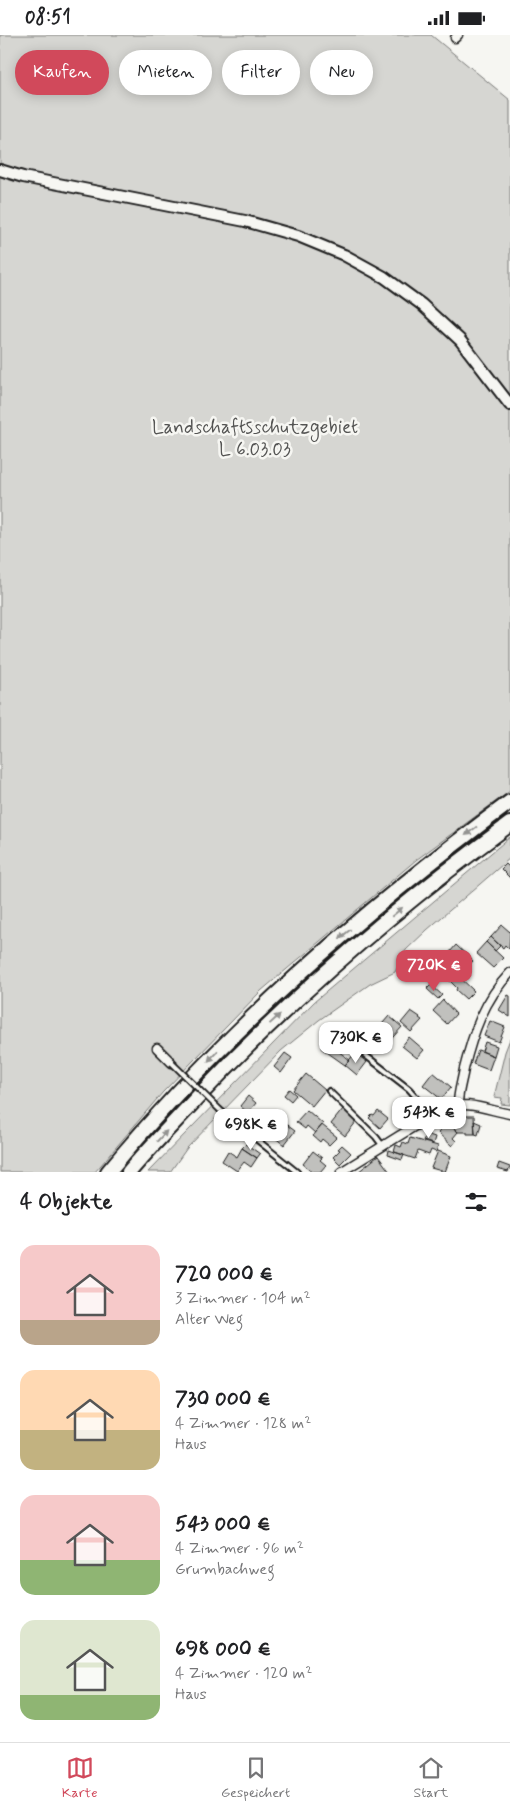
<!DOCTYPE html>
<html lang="de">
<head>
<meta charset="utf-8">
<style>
  :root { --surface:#fff; --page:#f2f2f2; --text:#202124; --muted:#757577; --line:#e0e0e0; --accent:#d1495b }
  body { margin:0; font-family:Mynerve,sans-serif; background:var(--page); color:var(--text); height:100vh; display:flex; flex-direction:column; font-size:19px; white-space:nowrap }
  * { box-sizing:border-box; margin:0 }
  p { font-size:16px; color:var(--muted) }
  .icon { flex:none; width:28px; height:28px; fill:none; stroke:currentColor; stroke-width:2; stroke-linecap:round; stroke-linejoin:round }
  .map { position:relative; height:1137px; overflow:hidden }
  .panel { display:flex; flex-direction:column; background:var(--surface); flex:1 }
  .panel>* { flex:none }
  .hud { position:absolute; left:15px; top:15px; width:480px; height:45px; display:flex; gap:10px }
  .price { position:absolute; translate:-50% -42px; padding:0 11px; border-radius:10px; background:#fff; color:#222; font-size:16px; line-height:32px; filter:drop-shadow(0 1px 2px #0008) }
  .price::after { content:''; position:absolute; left:50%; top:30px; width:15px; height:11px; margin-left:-8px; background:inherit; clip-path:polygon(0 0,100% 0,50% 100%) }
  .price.selected { background:var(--accent); color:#fff }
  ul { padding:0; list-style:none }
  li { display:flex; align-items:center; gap:15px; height:125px; padding:0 20px }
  li span { display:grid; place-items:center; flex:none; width:140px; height:100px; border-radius:15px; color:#555 }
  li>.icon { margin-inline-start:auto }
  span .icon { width:60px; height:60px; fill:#fffc; stroke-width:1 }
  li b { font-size:21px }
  h2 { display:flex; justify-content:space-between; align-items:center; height:60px; padding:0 20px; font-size:21px }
  .tag { padding:0 18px; border-radius:22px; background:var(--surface); box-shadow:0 2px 12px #0003; font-size:18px; line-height:45px }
  .tag.selected { background:var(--accent); color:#fff }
  .status { display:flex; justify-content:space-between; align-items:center; height:35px; padding:0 25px; background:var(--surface); direction:ltr }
  .status svg { height:14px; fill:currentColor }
  .tabs { display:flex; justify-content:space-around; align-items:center; height:70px; border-top:1px solid var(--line); background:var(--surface); font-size:14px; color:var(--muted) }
  .tabs a { display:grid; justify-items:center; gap:2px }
  .tabs .selected { color:var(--accent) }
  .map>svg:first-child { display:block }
  .green { fill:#d6d6d2; stroke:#797977 }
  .building { fill:#c0c0bd; stroke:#1c1c1c }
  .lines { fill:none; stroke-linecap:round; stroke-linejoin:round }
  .service-casing { stroke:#1c1c1c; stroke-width:8 }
  .minor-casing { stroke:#1c1c1c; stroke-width:11 }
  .secondary-casing { stroke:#1c1c1c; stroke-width:14 }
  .motorway-casing { stroke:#1c1c1c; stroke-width:18 }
  .service { stroke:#f6f6f2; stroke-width:4 }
  .minor { stroke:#f6f6f2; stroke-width:8 }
  .secondary { stroke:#f6f6f2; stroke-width:10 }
  .motorway { stroke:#f6f6f2; stroke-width:14 }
  .service-bridge-casing { stroke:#1c1c1c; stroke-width:8; stroke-linecap:butt }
  .service-bridge { stroke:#f6f6f2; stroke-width:4 }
  .oneway { fill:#949492 }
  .labels { text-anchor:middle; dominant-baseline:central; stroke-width:5; stroke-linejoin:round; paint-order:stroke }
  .park-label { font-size:19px; fill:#545453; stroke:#f6f6f2 }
</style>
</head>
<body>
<div class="status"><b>08:51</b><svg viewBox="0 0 49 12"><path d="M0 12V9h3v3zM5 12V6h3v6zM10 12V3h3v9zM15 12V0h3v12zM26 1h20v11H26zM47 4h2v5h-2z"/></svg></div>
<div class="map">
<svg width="510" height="1137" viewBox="0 0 510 1137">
  <rect width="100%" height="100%" fill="#f6f6f2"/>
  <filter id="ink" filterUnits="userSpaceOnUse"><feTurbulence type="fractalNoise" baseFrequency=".02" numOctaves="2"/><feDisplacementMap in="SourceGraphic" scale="10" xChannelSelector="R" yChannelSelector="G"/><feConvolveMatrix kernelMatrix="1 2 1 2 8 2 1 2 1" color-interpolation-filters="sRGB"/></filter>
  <g filter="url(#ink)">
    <!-- green -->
    <path class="green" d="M 0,0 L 431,0 L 510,65 L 510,756 L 416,825 L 261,956 L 163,1057 L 95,1137 L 0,1137 Z
      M 510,802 L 510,823 L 427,895 L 406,915 L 395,937 L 370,949 L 319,985 L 281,1016 L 187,1113 L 170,1137 L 148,1137 L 314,967 Z
      M 510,1004 L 510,1070 L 501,1069 L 502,1063 L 494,1062 L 505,1017 Z"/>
    <!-- building -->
    <path class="building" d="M 506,829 L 510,833 L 510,843 L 501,834 Z
      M 502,890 L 510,897 L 509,914 L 505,910 L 503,913 L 491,902 Z
      M 491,902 L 500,911 L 495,916 L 486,907 Z
      M 486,907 L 503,923 L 493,933 L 476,918 Z
      M 456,910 L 473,926 L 462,937 L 454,929 L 458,925 L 450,917 Z
      M 445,933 L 450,938 L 452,935 L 474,956 L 466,964 L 456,955 L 457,953 L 441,937 Z
      M 431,950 L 442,960 L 438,964 L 427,954 Z
      M 508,960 L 510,961 L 510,982 L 499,975 Z
      M 443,965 L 456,979 L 447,989 L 433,976 Z
      M 411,976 L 420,982 L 419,983 L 422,985 L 411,997 L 401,988 Z
      M 389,981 L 402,992 L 385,1011 L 380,1007 L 378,1010 L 370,1003 Z
      M 490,986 L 505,992 L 499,1007 L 484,1001 Z
      M 409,1002 L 424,1015 L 417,1023 L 402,1011 Z
      M 326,1007 L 350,1025 L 345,1030 L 321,1013 Z
      M 485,1007 L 497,1011 L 494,1021 L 482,1016 Z
      M 478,1015 L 494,1021 L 489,1035 L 473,1029 Z
      M 285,1018 L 292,1023 L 281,1038 L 274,1032 Z
      M 355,1018 L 367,1027 L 357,1040 L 345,1030 Z
      M 433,1037 L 451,1052 L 441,1064 L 423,1050 Z
      M 306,1039 L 325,1055 L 312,1071 L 293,1055 Z
      M 289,1054 L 296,1060 L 291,1066 L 284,1060 Z
      M 248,1061 L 256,1068 L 248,1078 L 240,1071 Z
      M 343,1074 L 357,1086 L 345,1101 L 331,1089 Z
      M 307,1075 L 323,1089 L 315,1098 L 307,1091 L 305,1094 L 296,1087 Z
      M 378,1076 L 388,1084 L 380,1093 L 369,1083 L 372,1080 L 374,1081 Z
      M 273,1080 L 295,1096 L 284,1110 L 262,1092 Z
      M 458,1081 L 474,1081 L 475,1099 L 467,1099 L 467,1097 L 458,1097 L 448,1088 L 458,1087 Z
      M 474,1086 L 481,1089 L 478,1100 L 475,1099 Z
      M 448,1088 L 458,1097 L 453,1103 L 456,1106 L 452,1111 L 438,1098 Z
      M 322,1090 L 337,1102 L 329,1110 L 322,1104 L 320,1107 L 313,1101 Z
      M 426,1099 L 435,1102 L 433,1109 L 423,1106 Z
      M 410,1103 L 438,1111 L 436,1117 L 431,1115 L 429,1120 L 418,1116 L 415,1124 L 394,1117 L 396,1110 L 401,1112 L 403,1107 L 408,1109 Z
      M 246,1109 L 260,1119 L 257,1123 L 242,1113 Z
      M 342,1110 L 351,1118 L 340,1129 L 333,1122 L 340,1115 L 338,1114 Z
      M 242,1113 L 257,1123 L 251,1132 L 244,1127 L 237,1136 L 222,1126 L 228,1116 L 237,1122 Z
      M 389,1115 L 404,1120 L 402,1125 L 388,1120 Z
      M 313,1116 L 322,1123 L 320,1125 L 326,1130 L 320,1137 L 313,1137 L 303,1129 Z
      M 438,1116 L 451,1121 L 445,1137 L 431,1133 Z
      M 378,1121 L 390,1137 L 358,1137 Z
      M 499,1128 L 510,1132 L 508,1137 L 497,1134 Z"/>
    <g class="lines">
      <!-- service casing -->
      <g class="service-casing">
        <path id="service" d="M 343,1003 L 409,1054 L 432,1080
          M 329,1056 L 376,1102 L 382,1110
          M 220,1075 L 297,1137"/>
      </g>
      <!-- minor casing -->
      <g class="minor-casing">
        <path id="minor" d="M 455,3 L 458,0
          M 157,1013 L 172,1028
          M 458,1069 C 458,1057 462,1046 464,1034 C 473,998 484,965 510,938
          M 341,1137 L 444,1073 C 466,1065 488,1075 510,1079"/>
      </g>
      <!-- secondary casing -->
      <g class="secondary-casing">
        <path id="secondary" d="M 0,135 L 23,142 L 245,186 L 298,201 L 344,220 L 384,242 L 421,269 L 460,305 L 510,370"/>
      </g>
      <!-- motorway casing -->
      <g class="motorway-casing">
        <path id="motorway" d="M 108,1137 C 225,996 363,876 510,767
          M 129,1137 C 150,1112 174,1088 196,1064 C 291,963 398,871 510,789"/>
      </g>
      <!-- service -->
      <use href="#service" class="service"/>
      <!-- minor -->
      <use href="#minor" class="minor"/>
      <!-- secondary -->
      <use href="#secondary" class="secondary"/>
      <!-- motorway -->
      <use href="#motorway" class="motorway"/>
      <!-- service-bridge casing -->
      <g class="service-bridge-casing">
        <path id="service-bridge" d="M 172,1028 L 220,1075"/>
      </g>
      <!-- service-bridge -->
      <use href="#service-bridge" class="service-bridge"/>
    </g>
    <!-- one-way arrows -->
    <defs><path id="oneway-solid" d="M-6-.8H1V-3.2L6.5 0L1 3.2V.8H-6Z" transform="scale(1.25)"/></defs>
    <g class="oneway">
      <use href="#oneway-solid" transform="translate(471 796) rotate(143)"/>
      <use href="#oneway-solid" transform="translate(397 877) rotate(-40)"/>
      <use href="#oneway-solid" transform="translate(345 899) rotate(140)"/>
      <use href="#oneway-solid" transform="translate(275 984) rotate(-43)"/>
      <use href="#oneway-solid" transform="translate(213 1021) rotate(133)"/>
      <use href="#oneway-solid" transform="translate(162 1101) rotate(-47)"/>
    </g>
  </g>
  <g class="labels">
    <!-- park labels -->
    <g class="park-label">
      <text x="255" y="392">Landschaftsschutzgebiet<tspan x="255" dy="22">L 6.03.03</tspan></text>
    </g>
  </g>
</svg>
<b class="price selected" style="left:434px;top:957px">720K €</b>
<b class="price" style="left:356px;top:1029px">730K €</b>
<b class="price" style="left:429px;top:1104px">543K €</b>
<b class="price" style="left:251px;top:1116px">698K €</b>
<div class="hud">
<a class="tag selected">Kaufen</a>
<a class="tag">Mieten</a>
<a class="tag">Filter</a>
<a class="tag">Neu</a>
</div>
</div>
<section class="panel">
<h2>4 Objekte<svg class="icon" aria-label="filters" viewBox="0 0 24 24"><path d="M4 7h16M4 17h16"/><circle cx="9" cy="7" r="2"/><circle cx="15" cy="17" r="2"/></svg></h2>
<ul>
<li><span style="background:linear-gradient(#f6c9c9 75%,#b9a48a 0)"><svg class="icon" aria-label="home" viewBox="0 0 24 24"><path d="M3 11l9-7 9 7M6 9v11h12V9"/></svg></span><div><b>720 000 €</b><p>3 Zimmer · 104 m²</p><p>Alter Weg</p></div></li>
<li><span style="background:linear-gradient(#ffd9b3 60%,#c2b280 0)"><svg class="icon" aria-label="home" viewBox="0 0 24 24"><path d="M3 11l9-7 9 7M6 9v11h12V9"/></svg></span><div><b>730 000 €</b><p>4 Zimmer · 128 m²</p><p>Haus</p></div></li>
<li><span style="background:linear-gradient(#f6c9c9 65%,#8fb573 0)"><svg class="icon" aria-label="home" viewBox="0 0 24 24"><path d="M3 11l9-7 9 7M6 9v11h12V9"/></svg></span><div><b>543 000 €</b><p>4 Zimmer · 96 m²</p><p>Grumbachweg</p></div></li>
<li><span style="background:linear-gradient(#dfe7d0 75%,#8fb573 0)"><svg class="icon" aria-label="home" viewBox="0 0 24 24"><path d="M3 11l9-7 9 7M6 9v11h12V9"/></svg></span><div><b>698 000 €</b><p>4 Zimmer · 120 m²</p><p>Haus</p></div></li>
</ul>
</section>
<nav class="tabs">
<a class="selected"><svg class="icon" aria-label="map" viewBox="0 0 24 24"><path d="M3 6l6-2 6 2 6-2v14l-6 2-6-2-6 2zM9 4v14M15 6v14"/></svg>Karte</a>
<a><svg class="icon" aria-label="saved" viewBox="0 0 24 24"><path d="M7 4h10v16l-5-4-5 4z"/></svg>Gespeichert</a>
<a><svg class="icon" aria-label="home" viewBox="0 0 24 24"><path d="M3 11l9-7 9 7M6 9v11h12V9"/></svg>Start</a>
</nav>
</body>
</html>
